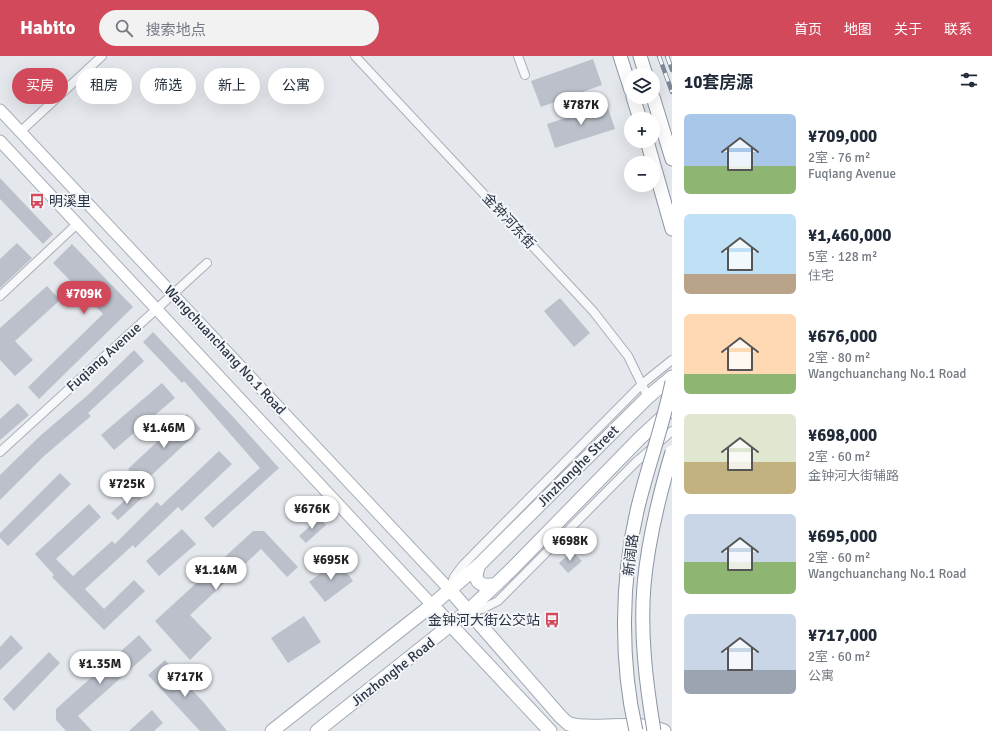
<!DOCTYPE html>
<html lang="zh">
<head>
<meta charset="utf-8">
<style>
  :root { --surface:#fff; --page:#f2f2f3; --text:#1f2937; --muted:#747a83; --accent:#d1495b }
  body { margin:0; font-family:Signika,"Noto Sans SC",sans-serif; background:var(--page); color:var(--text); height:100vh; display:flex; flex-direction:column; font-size:15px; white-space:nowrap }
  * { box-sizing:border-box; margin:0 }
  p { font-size:13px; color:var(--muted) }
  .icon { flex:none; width:22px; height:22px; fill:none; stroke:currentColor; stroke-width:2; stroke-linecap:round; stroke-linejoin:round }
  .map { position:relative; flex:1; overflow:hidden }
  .drawer { display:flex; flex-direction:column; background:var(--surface); width:320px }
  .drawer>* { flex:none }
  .banner { position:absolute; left:12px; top:12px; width:380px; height:36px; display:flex; gap:8px }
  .controls { position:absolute; left:624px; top:12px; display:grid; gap:8px }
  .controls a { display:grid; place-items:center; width:36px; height:36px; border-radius:50%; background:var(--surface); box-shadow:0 4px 16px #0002; font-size:20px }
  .price { position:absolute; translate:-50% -34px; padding:0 9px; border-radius:14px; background:#fff; color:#222; font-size:13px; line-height:26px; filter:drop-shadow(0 1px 2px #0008) }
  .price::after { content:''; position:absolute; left:50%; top:24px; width:12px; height:9px; margin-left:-6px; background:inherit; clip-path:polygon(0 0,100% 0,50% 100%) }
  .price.current { background:var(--accent); color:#fff }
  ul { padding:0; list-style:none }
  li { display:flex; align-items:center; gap:12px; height:100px; padding:0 12px }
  li span { display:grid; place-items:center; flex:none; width:112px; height:80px; border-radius:6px; color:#555 }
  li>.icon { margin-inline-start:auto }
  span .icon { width:48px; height:48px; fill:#fffc; stroke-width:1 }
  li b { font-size:17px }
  h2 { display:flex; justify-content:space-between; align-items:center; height:48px; padding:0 12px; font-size:17px }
  .chip { padding:0 14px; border-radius:18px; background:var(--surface); box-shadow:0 4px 16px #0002; font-size:14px; line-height:36px }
  .chip.current { background:var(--accent); color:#fff }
  header { display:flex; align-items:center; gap:24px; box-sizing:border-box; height:56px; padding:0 20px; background:var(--accent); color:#fff }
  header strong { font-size:19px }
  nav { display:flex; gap:22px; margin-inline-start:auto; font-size:14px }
  .search { width:280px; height:36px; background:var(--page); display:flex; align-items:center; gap:10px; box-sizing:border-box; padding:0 14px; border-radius:22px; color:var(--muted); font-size:15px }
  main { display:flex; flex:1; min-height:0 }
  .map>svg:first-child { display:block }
  .building { fill:#bbc0ca }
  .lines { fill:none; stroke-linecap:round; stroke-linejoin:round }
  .minor-casing { stroke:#a9aeb7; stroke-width:10 }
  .secondary-casing { stroke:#a9aeb7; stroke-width:13 }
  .primary-casing { stroke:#a3abb8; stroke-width:15 }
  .trunk-casing { stroke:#8b94a3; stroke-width:15 }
  .minor { stroke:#f7f8fa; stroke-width:8 }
  .secondary { stroke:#fff; stroke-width:11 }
  .primary { stroke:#fff; stroke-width:13 }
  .trunk { stroke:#fff; stroke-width:13 }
  .rail-casing { stroke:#7d8696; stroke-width:4.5 }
  .rail { stroke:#f4f6f9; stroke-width:3; stroke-dasharray:9; stroke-linecap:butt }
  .trunk-bridge-casing { stroke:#8b94a3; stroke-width:15; stroke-linecap:butt }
  .trunk-bridge { stroke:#fff; stroke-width:13 }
  .labels { text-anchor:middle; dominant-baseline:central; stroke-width:4; stroke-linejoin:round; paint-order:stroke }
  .poi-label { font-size:14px; fill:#2b3445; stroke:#f4f6f9; text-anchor:start }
  .street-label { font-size:14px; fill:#2b3445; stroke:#f4f6f9 }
</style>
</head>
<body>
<header>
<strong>Habito</strong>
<div class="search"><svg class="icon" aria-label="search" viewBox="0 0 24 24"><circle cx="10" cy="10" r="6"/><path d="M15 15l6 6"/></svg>搜索地点</div>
<nav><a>首页</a><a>地图</a><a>关于</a><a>联系</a></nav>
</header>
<main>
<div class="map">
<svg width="672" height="675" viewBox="0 0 672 675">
  <rect width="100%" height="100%" fill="#e4e7ec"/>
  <!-- building -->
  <path class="building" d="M 593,3 L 602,29 L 541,51 L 531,25 Z
    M 607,49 L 615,73 L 555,92 L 547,68 Z
    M 0,122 L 53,178 L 43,188 L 0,143 Z
    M 17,187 L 32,202 L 0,232 L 0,203 Z
    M 72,188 L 133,251 L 39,343 L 28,331 L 103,258 L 53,207 Z
    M 47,230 L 60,244 L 15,285 L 33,304 L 15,320 L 0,304 L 0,272 Z
    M 560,242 L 590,277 L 574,291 L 544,255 Z
    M 153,276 L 235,363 L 279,412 L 213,472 L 204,462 L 260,412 L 184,325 L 182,327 L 143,286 Z
    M 134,294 L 144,305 L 88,357 L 91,360 L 44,400 L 0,444 L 0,419 L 40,380 L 89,338 Z
    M 162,327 L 175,342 L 114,394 L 101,379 Z
    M 18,347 L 29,359 L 0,384 L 0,363 Z
    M 187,358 L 201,373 L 142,428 L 128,413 Z
    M 219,395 L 232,408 L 182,455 L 178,451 L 135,492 L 133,489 L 85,533 L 104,553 L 134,524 L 145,535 L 104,574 L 52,521 L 54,519 L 35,498 L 89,448 L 101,461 L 56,503 L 73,520 L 112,485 L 115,488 L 157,446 L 161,450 Z
    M 60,417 L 71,428 L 8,490 L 0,482 L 0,477 Z
    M 136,434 L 143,441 L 118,464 L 111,457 Z
    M 319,462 L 326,469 L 306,487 L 299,480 Z
    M 182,473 L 196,488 L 159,520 L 146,505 Z
    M 253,475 L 264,475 L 298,511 L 287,521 L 261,493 L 190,559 L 212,582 L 190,604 L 155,565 Z
    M 572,495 L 582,505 L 568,517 L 559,507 Z
    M 338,504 L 353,525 L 325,546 L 309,526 Z
    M 304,560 L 321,586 L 288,607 L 271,582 Z
    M 11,579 L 23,592 L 0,614 L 0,591 Z
    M 139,579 L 152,594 L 78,660 L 92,675 L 66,675 L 56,664 L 56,653 Z
    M 49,596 L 60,607 L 14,655 L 3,643 Z
    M 165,604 L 205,648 L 227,675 L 200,675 L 148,619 Z
    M 152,654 L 163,667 L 154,675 L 129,675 Z"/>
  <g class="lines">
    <!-- minor casing -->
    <g class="minor-casing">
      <path id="minor" d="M 355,0 L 593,255 L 628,300 L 648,341
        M 518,0 L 525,19
        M 20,76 L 102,0
        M 0,240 L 77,168
        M 0,396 L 207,207
        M 450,533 L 454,521 L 463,509 L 642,328 L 672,304
        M 469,555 L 482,553 L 498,545 L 636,406 L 672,375"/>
    </g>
    <!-- secondary casing -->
    <g class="secondary-casing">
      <path id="secondary" d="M 0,54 L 450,534
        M 0,85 L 432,549"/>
    </g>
    <!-- primary casing -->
    <g class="primary-casing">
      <path id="primary" d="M 479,509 C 472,526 480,532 497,528
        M 450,534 L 560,660 C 563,663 566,666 569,668 C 591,675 635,663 664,675
        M 432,549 L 550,675
        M 272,675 L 432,549 L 479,509 L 648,341 L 672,321
        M 317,675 L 468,555 L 512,513 L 640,382 L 666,358"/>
    </g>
    <!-- trunk casing -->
    <g class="trunk-casing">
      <path id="trunk" d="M 620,0 L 631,34
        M 640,0 L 646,19
        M 633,41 L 640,63
        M 653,41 L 672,103
        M 647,85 L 672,173"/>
    </g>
    <!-- minor -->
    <use href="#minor" class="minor"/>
    <!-- secondary -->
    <use href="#secondary" class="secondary"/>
    <!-- primary -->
    <use href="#primary" class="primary"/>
    <!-- trunk -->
    <use href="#trunk" class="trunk"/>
    <!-- rail casing -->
    <g class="rail-casing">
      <path id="rail" d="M 659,0 L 672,36
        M 667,0 L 672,14"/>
    </g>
    <!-- rail -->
    <use href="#rail" class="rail"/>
    <!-- trunk-bridge casing -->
    <g class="trunk-bridge-casing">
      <path id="trunk-bridge" d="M 636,675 C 620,606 621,524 637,455 C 647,412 663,370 672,326
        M 654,675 C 646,627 640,578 644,529 C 648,484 659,440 672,396"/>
    </g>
    <!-- trunk-bridge -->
    <use href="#trunk-bridge" class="trunk-bridge"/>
  </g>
  <!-- icons -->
  <defs>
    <g id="bus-bare" transform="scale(1.2)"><path d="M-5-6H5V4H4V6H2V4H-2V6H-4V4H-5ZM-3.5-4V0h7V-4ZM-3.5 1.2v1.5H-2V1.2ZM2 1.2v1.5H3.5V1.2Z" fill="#d1495b" stroke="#f4f6f9" stroke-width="2.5" paint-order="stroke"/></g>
  </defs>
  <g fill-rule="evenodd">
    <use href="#bus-bare" x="37" y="145"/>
    <use href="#bus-bare" x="552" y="564"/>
  </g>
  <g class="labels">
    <!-- poi labels -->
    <g class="poi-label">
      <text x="49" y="145">明溪里</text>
      <text x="540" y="564" text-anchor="end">金钟河大街公交站</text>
    </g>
    <!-- street labels -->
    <g class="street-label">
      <text transform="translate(509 165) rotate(47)">金钟河东街</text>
      <text transform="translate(225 294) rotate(47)">Wangchuanchang No.1 Road</text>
      <text transform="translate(104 301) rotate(-42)">Fuqiang Avenue</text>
      <text transform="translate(578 410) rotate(-45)">Jinzhonghe Street</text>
      <text transform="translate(631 499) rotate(-83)">新阔路</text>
      <text transform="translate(393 616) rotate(-38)">Jinzhonghe Road</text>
    </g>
  </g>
</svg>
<div class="controls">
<a><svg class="icon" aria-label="layers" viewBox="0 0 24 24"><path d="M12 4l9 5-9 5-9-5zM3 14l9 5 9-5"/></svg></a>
<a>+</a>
<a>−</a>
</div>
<b class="price" style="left:581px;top:70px">¥787K</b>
<b class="price current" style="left:84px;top:259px">¥709K</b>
<b class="price" style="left:164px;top:393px">¥1.46M</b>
<b class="price" style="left:127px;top:449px">¥725K</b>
<b class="price" style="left:312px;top:474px">¥676K</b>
<b class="price" style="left:570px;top:506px">¥698K</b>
<b class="price" style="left:331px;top:525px">¥695K</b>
<b class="price" style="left:216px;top:535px">¥1.14M</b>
<b class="price" style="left:100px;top:629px">¥1.35M</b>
<b class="price" style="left:185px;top:642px">¥717K</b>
<div class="banner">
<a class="chip current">买房</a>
<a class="chip">租房</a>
<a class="chip">筛选</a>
<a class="chip">新上</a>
<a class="chip">公寓</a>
</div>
</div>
<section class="drawer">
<h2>10套房源<svg class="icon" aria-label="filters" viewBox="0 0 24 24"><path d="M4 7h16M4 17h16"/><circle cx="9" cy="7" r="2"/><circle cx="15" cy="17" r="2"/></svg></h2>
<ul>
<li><span style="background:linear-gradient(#a9c7e8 65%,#8fb573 0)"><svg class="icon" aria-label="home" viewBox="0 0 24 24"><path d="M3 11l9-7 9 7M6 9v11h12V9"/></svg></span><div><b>¥709,000</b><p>2室 · 76 m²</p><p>Fuqiang Avenue</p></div></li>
<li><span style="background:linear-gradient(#bfe0f5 75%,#b9a48a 0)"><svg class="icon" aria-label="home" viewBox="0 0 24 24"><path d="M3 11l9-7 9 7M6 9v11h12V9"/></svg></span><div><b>¥1,460,000</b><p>5室 · 128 m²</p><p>住宅</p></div></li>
<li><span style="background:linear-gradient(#ffd9b3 75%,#8fb573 0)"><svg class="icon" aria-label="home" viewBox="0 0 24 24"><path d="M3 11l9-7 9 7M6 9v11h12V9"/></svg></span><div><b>¥676,000</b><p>2室 · 80 m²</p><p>Wangchuanchang No.1 Road</p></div></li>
<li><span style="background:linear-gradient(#dfe7d0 60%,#c2b280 0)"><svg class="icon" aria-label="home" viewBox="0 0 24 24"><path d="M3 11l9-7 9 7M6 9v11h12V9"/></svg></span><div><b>¥698,000</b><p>2室 · 60 m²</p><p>金钟河大街辅路</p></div></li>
<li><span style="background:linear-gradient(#c9d6e8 60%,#8fb573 0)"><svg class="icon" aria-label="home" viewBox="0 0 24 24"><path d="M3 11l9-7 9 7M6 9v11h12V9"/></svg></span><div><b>¥695,000</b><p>2室 · 60 m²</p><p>Wangchuanchang No.1 Road</p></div></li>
<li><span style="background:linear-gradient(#c9d6e8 70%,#9aa5b1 0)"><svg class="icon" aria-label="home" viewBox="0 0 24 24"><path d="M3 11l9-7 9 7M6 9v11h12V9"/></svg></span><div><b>¥717,000</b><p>2室 · 60 m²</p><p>公寓</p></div></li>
</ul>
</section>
</main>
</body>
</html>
